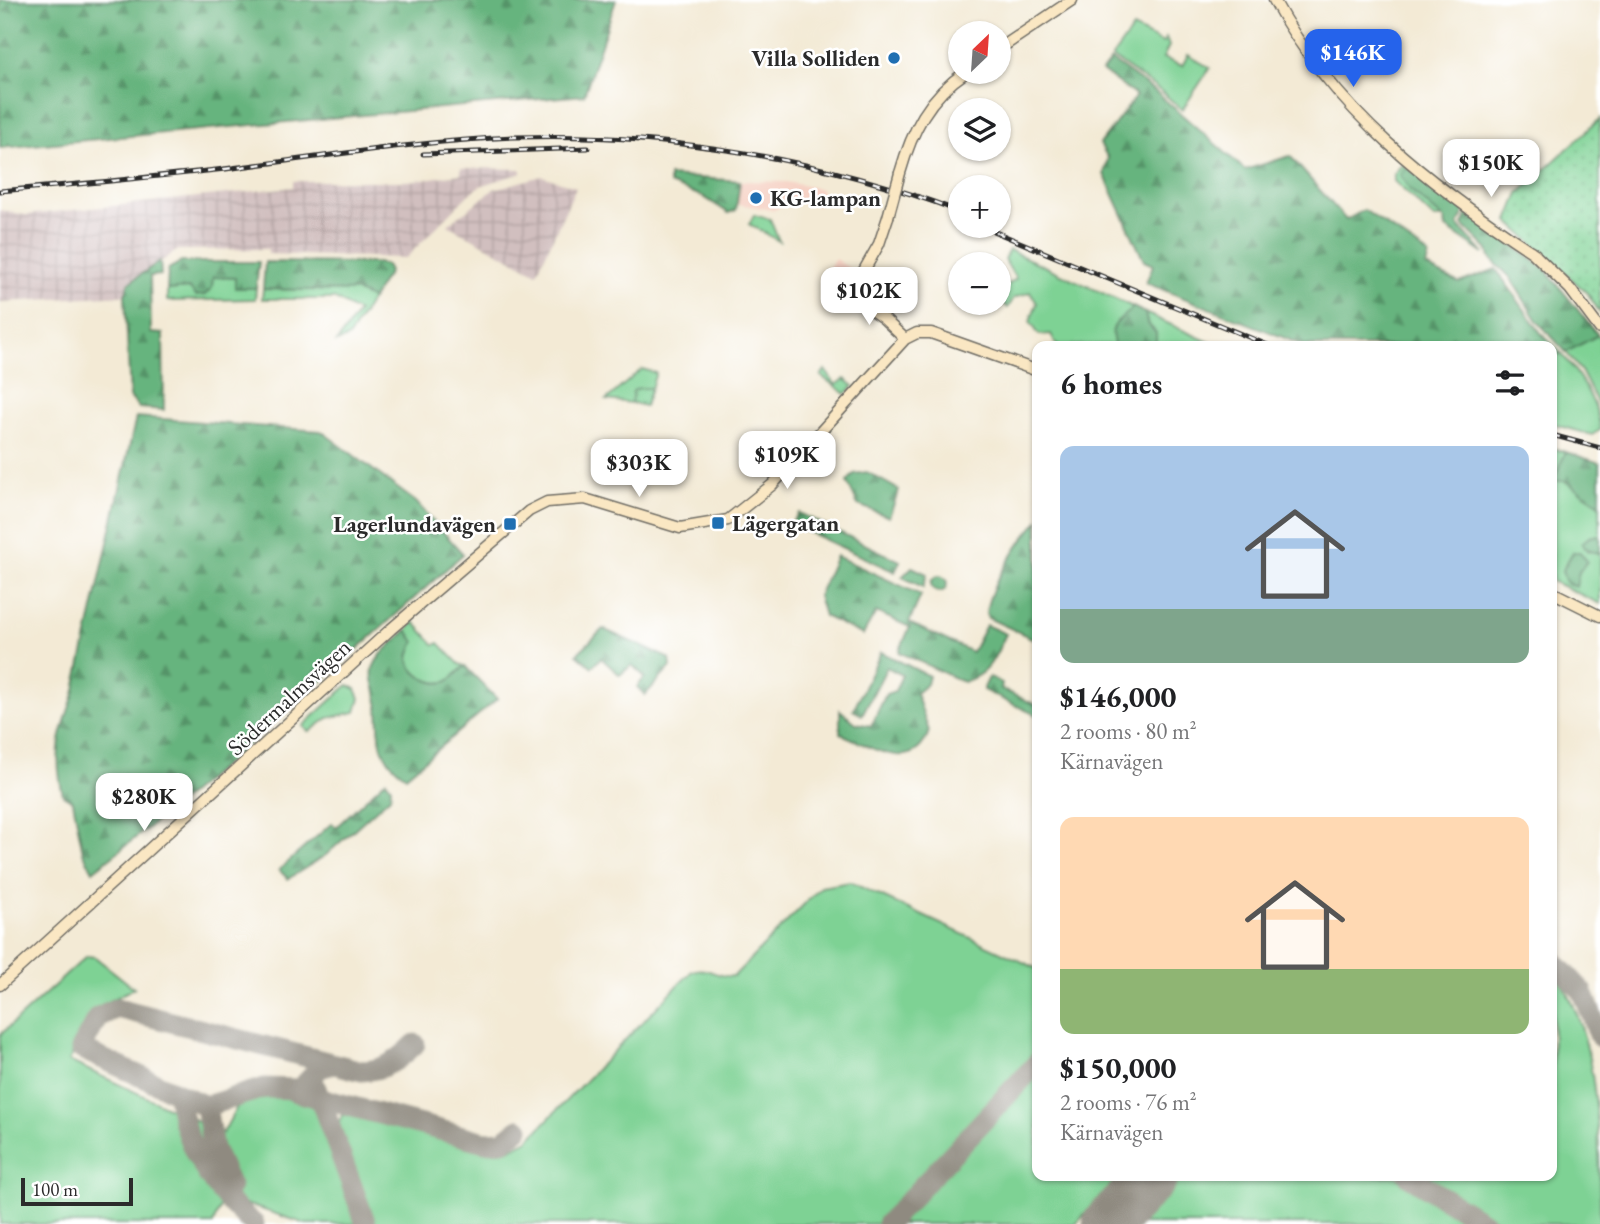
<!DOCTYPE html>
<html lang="en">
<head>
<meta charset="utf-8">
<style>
  :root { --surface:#fff; --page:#f2f2f2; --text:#202124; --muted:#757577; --accent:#2563eb }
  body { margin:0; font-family:"EB Garamond",serif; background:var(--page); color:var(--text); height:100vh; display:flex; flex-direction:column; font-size:26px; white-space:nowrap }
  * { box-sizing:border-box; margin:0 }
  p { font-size:23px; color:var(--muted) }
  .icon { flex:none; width:38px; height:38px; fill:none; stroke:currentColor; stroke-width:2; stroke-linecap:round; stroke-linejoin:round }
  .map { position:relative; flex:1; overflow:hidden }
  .sheet { position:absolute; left:1032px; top:341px; width:525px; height:840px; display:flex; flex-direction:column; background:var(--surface); border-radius:14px; box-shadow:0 2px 5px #0004 }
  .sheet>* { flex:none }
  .needle { width:46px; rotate:25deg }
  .buttons { position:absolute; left:948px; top:21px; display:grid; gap:14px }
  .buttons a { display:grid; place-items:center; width:63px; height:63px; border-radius:50%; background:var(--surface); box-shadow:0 2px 5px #0004; font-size:35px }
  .scale { position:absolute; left:21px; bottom:18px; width:112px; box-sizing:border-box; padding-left:7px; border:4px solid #2b2b2b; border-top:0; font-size:19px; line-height:24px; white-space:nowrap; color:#2b2b2b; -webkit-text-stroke:5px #fff; paint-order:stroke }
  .price { position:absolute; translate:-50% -60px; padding:0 16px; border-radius:14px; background:#fff; color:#222; font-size:23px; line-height:46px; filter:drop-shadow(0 2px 4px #0008) }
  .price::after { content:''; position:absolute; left:50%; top:42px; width:21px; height:16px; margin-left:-10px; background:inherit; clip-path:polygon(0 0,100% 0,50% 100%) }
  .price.active { background:var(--accent); color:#fff }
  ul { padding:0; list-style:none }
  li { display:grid; align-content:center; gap:14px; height:371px; padding:0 28px }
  li span { display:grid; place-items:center; height:217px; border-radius:14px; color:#555 }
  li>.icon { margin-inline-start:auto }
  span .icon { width:126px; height:126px; fill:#fffc; stroke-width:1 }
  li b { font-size:30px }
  h2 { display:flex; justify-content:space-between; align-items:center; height:84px; padding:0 28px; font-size:30px }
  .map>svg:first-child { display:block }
  .built { fill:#f6d2c5 }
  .industrial { fill:url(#industrial-grid) }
  .grass { fill:#7ed294; stroke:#547e60; stroke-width:2; fill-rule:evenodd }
  .forest { fill:url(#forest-firs); stroke:#487054; stroke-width:2 }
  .park { fill:url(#park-dots); stroke:#547e60; stroke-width:2 }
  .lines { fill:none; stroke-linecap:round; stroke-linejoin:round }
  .taxiway { stroke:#8f8a80; stroke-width:21 }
  .runway { stroke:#8f8a80; stroke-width:51 }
  .secondary-casing { stroke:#716e66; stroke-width:13 }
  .secondary { stroke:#fae7c3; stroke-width:10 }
  .rail-casing { stroke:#2b2b2b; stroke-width:5 }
  .rail { stroke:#fff; stroke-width:2.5; stroke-dasharray:8; stroke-linecap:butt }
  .secondary-bridge-casing { stroke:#716e66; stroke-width:13; stroke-linecap:butt }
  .secondary-bridge { stroke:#fae7c3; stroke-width:10 }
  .poi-dot { fill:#1f6fb2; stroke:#fff; stroke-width:2.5 }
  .labels { text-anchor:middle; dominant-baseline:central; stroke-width:5; stroke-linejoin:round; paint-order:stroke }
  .poi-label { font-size:23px; font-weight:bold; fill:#2b2b2b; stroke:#fff; text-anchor:end }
  .street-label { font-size:23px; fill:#2b2b2b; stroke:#fff }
</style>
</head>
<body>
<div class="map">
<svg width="1600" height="1224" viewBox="0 0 1600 1224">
  <defs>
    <pattern id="industrial-grid" width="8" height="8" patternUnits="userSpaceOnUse" patternTransform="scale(1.75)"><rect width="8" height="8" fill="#d1bfbf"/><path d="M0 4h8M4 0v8" fill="none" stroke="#b4a4a4"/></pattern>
    <pattern id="forest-firs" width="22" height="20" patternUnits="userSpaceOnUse" patternTransform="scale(1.75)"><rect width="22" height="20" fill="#66b47e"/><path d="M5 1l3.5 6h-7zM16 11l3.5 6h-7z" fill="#549367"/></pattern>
    <pattern id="park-dots" width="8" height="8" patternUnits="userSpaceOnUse" patternTransform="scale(1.75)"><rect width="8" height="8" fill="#7ed294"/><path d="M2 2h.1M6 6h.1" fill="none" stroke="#6db480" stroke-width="1.8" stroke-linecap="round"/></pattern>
  </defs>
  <rect width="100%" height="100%" fill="#fff"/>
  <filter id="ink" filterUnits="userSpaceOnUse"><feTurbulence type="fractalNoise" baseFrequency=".0143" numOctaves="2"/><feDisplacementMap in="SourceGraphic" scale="14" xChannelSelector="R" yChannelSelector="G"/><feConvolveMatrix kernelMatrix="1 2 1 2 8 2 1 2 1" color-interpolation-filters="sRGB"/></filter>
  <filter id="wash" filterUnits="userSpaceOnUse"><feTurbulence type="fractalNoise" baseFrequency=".00686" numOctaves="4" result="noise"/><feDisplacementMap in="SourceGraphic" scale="28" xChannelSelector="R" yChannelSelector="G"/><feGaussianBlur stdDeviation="1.57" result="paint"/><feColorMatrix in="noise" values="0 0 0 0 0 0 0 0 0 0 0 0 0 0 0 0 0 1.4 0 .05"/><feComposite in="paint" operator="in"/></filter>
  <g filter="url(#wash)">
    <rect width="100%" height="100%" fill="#f3ead5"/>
    <!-- built -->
    <path class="built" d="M 740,181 L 786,182 L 822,189 L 818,206 L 790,201 L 774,210 L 737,204 Z
      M 835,259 L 855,272 L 848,282 L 842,282 L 826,272 Z"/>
    <!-- industrial -->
    <path class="industrial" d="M 461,168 L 521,169 L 521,173 L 480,186 L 469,194 L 406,258 L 268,254 L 268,249 L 178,250 L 129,283 L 125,295 L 0,302 L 0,210 L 26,215 L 293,187 L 293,181 L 408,181 L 461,174 Z
      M 542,176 L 576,187 L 537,273 L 448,225 L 494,189 Z"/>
    <!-- grass -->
    <path class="grass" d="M 1133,28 L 1163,43 L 1166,38 L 1169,46 L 1163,58 L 1182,66 L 1188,55 L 1210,68 L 1182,110 L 1162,92 L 1112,57 Z
      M 1402,164 L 1406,167 L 1401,178 L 1443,218 L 1433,218 L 1394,181 L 1394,174 Z
      M 754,215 L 770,219 L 779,241 L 749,224 Z
      M 1009,250 L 1133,307 L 1127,317 L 1117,321 L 1115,345 L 1057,346 L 1051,334 L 1039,335 L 1030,321 L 1037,303 L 1030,292 L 1014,298 L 1008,308 L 999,299 L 1006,286 L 1016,279 L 1004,259 Z
      M 212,276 L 235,278 L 235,288 L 256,288 L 255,299 L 167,301 L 167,290 L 190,288 Z
      M 263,289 L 356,291 L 372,299 L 348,338 L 337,342 L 358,312 L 335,299 L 262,299 Z
      M 1145,313 L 1218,346 L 1156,346 L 1156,333 L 1147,323 Z
      M 1598,335 L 1600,338 L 1600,408 L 1581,371 L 1566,352 Z
      M 1561,353 C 1577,371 1600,406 1600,430 L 1592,435 L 1552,424 L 1552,358 Z
      M 642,369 L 656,373 L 651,388 L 639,388 L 631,403 L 606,400 Z
      M 825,370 L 836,385 L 845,379 L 854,386 L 846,394 L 821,376 Z
      M 1552,448 L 1566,452 L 1554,481 L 1565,481 L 1600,504 L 1600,535 L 1589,537 L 1587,551 L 1600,553 L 1600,604 L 1552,581 ZM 1573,552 L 1587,561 L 1579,572 L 1562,571 Z
      M 414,622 L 435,645 L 439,643 L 459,664 L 465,666 C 460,670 454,678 448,681 C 435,687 415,676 410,664 C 407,656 412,648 414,642 L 407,630 Z
      M 348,685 L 356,689 L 360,698 L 356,712 L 328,718 L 309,732 L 303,726 Z
      M 850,882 L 1038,969 L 1038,1053 L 877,1224 L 373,1224 L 337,1128 L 342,1115 L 348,1113 L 488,1151 C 504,1152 514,1148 528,1140 L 692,971 C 708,965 718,979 734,976 L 821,887 Z
      M 87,956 L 95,957 L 134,988 L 98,1007 L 69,1061 L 223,1133 L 239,1103 L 273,1093 L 310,1102 L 321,1115 L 360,1224 L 306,1224 L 224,1197 L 213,1224 L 0,1224 L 0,1035 Z
      M 1553,971 C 1600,1028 1600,1145 1600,1224 L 1501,1224 L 1423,1176 L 1552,1176 Z
      M 1038,1074 L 1038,1176 L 1120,1176 L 1076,1224 L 898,1224 Z
      M 1182,1176 L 1395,1176 L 1472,1224 L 1137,1224 Z"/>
    <!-- forest -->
    <path class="forest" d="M 0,0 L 616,0 L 584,95 L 0,148 Z
      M 1111,60 L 1156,92 L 1245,170 L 1290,156 L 1346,220 L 1364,210 L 1429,255 L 1426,267 L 1459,283 L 1496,269 L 1541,333 L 1561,353 L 1552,358 L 1552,346 L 1305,346 L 1146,283 L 1153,265 L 1144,261 L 1104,174 L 1108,158 L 1100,144 L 1136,96 L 1102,71 Z
      M 1406,167 L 1465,210 L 1458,225 L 1484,254 L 1446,228 L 1445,220 L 1410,190 L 1400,175 Z
      M 669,176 L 740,181 L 736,210 L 729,213 L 702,196 L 669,184 Z
      M 1468,213 L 1545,269 L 1598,335 L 1566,352 L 1537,321 L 1510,277 L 1490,258 L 1488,250 L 1463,225 Z
      M 160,261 L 161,275 L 150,276 L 151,333 L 163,334 L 164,410 L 139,408 L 130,397 L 125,295 L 129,283 Z
      M 181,262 L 259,262 L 256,288 L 235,288 L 235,278 L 213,277 L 212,288 L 205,295 L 196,296 L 189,288 L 167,290 L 168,269 Z
      M 265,262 L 377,263 L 386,265 L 389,272 L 372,299 L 356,291 L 263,289 Z
      M 1133,307 L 1145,313 L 1147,323 L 1156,333 L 1156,346 L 1114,346 C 1114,341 1111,335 1113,329 C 1116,320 1127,316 1133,307 Z
      M 136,417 L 321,431 L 416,502 L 463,554 C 343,663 222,772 93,871 L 83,853 L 73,801 L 63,795 C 53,754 60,733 74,694 Z
      M 1566,452 L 1600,463 L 1600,504 L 1565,481 L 1553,481 Z
      M 867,472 L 899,490 L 889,517 L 858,505 L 847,482 L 854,474 Z
      M 799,513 L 900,561 L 895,572 L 791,524 Z
      M 1038,521 L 1038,641 L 988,618 L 986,613 C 989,585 1021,540 1038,521 Z
      M 1600,535 L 1600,553 L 1584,548 L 1582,543 L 1589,537 Z
      M 1573,552 L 1580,552 L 1587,561 L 1579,572 L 1576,587 L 1566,583 L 1562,571 Z
      M 836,556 L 921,595 L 909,623 L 972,652 L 986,625 L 1006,634 C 994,658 990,674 963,682 L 899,652 L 910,627 L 876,612 L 863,635 L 824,616 L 818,596 Z
      M 912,567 L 927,574 L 923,587 L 902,577 Z
      M931 584a8 8 0 1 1 16 0a8 8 0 1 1-16 0Z
      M 603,629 L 670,659 L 671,667 L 645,695 L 637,687 L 645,677 L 632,665 L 620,675 L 601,658 L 592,667 L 577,654 Z
      M 407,630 L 415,642 C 412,648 407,656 410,664 C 415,676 435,687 448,681 C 454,677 460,670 465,666 L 497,699 L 406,776 C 375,756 380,736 378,704 C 378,692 369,678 374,666 C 379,653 397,640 407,630 Z
      M 881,652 L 929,676 L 927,684 L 916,693 L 929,731 C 915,777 868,746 840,733 L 840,710 L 856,723 L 871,726 L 886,694 L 895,691 L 902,675 L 887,667 L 862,715 L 853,710 Z
      M 989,677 L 1002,683 L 1001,689 L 1038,706 L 1038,716 L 983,690 Z
      M 386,780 L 391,787 L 390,797 L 326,855 L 288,879 L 279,870 L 332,823 L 336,827 Z"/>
    <!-- park -->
    <path class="park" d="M 1600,119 L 1600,313 L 1588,294 L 1508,221 L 1519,193 Z
      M 639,388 L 651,388 L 645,406 L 631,403 L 633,391 Z"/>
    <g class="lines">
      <!-- taxiway -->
      <path class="taxiway" d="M 1552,959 L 1583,992 L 1600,1037
        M 334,1064 L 320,1068 L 300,1089 L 264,1088 L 206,1106 L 81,1049 L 98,1017 L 117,1008 L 362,1071 C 385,1070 399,1060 415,1044
        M 316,1088 L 366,1224
        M 293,1091 L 485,1142 L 503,1141 L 519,1129
        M 178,1093 C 183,1144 213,1193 254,1224
        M 206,1106 L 213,1148 L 230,1186
        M 1409,1176 L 1486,1224
        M 887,1224 L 1038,1062"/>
      <!-- runway -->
      <path class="runway" d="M 1108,1224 L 1153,1176"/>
    </g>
  </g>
  <g filter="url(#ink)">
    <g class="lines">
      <!-- secondary casing -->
      <g class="secondary-casing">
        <path id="secondary" d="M 1274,0 C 1335,112 1430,185 1535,254
          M 999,49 L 1072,0
          M 900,173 C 912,131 928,97 966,72
          M 888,217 L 879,244 L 850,295 L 884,319 L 905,339
          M 1531,251 L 1570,289 L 1600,329
          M 1552,592 L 1600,616
          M 0,985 L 391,629 L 529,511 L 547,502 L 585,499 L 680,528 L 728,520 L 772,485 L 905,339 L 917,333 L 931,333 L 1038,371"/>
      </g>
      <!-- secondary -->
      <use href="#secondary" class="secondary"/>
      <!-- rail casing -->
      <g class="rail-casing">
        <path id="rail" d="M 423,154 L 588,148
          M 0,191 C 72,185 144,178 216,170 C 315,158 415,141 515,137 C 666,132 820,158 961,212
          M 981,226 L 1270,346
          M 1552,435 L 1600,448"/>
      </g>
      <!-- rail -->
      <use href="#rail" class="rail"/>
      <!-- secondary-bridge casing -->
      <g class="secondary-bridge-casing">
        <path id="secondary-bridge" d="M 888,217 L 900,173"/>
      </g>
      <!-- secondary-bridge -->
      <use href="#secondary-bridge" class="secondary-bridge"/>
    </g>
  </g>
  <!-- markers -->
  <g class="poi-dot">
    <circle cx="894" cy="58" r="7"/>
    <circle cx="756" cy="198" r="7"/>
    <rect x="711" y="516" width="14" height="14" rx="3.5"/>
    <rect x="503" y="517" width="14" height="14" rx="3.5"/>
  </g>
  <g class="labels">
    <!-- poi labels -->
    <g class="poi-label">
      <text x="880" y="58">Villa Solliden</text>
      <text x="770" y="198" text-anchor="start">KG-lampan</text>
      <text x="732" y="523" text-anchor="start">Lägergatan</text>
      <text x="496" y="524">Lagerlundavägen</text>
    </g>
    <!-- street labels -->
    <g class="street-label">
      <text transform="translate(289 697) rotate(-43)">Södermalmsvägen</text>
    </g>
  </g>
</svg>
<div class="buttons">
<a><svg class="needle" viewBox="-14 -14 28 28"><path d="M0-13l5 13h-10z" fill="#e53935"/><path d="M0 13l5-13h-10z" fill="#757577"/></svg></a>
<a><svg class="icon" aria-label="layers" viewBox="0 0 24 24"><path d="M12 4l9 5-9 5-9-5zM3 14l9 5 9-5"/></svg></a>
<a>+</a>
<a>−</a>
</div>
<div class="scale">100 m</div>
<b class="price active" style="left:1353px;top:89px">$146K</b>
<b class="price" style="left:1491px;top:199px">$150K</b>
<b class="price" style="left:869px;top:327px">$102K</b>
<b class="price" style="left:787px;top:491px">$109K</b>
<b class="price" style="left:639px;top:499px">$303K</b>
<b class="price" style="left:144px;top:833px">$280K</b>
<section class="sheet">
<h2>6 homes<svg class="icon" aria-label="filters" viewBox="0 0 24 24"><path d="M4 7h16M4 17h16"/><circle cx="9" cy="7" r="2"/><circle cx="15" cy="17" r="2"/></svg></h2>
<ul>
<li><span style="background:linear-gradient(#a9c7e8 75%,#7fa58c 0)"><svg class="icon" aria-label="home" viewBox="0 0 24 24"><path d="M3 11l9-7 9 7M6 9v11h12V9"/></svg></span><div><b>$146,000</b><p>2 rooms · 80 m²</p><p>Kärnavägen</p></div></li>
<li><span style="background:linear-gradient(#ffd9b3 70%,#8fb573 0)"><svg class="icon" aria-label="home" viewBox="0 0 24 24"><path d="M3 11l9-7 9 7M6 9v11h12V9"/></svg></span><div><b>$150,000</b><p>2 rooms · 76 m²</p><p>Kärnavägen</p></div></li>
</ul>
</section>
</div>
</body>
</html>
